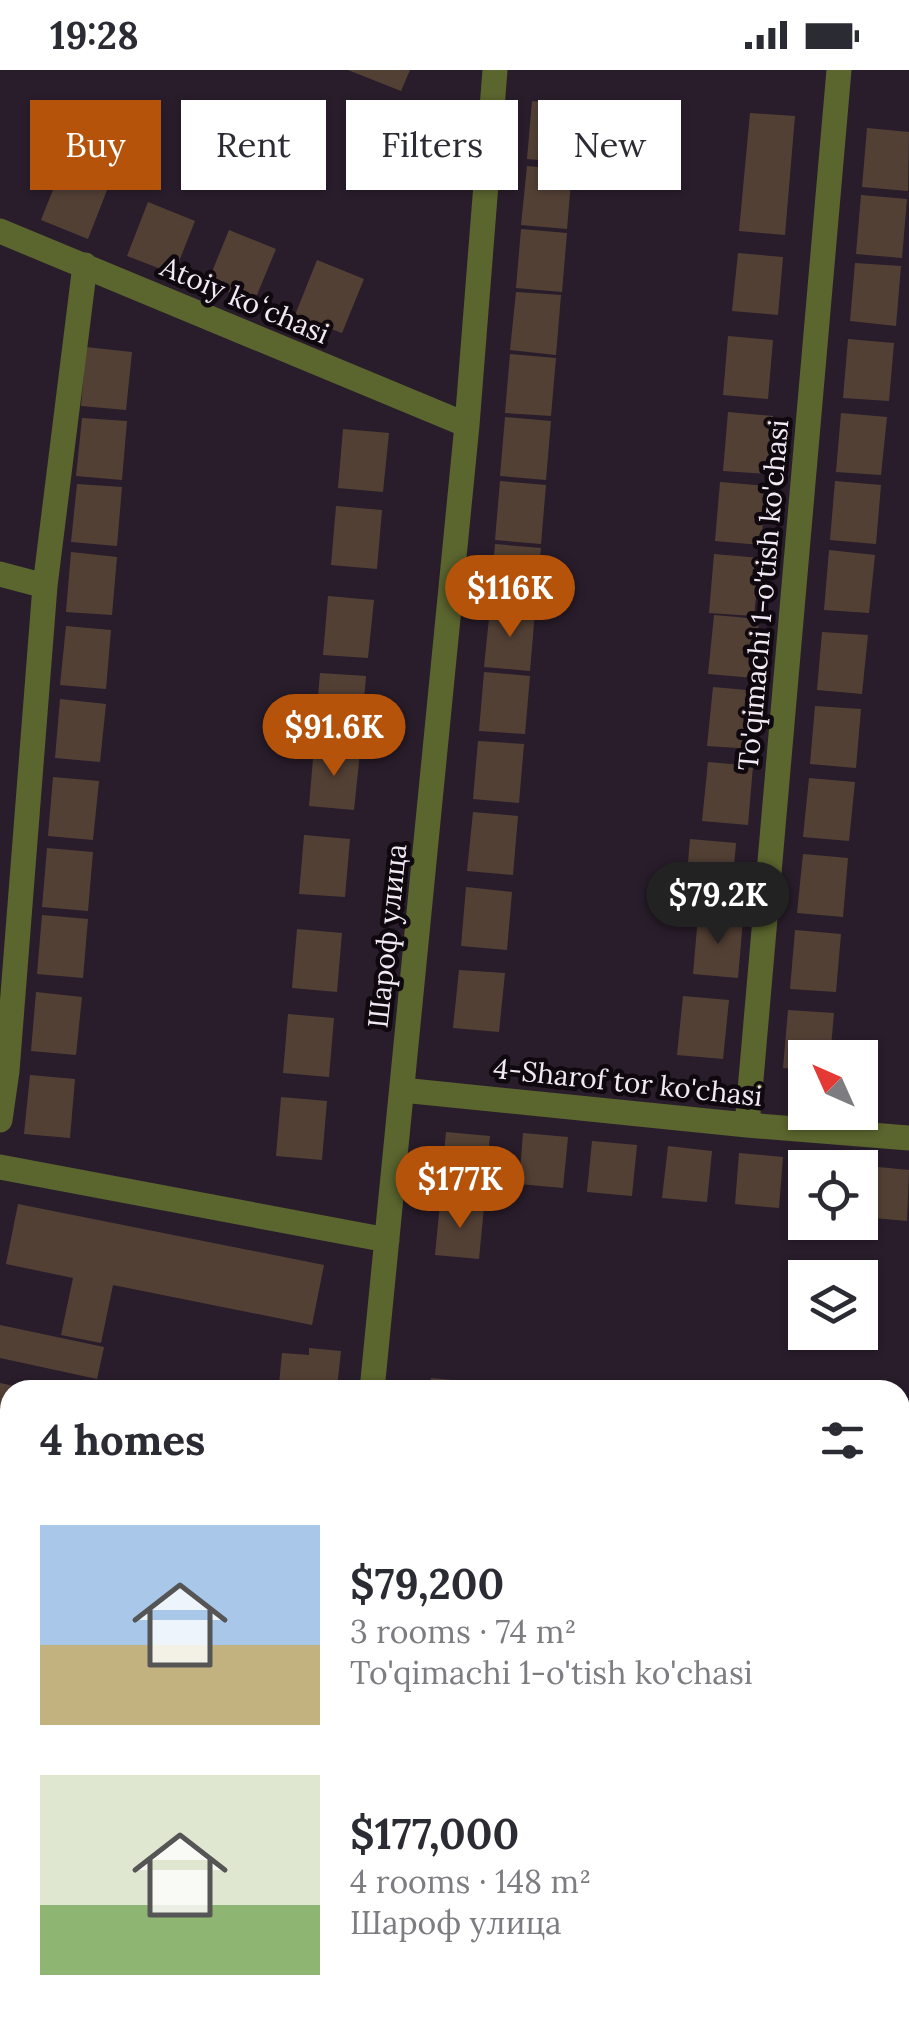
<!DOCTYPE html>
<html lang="en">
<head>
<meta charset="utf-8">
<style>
  :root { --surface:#fff; --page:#f7f7f7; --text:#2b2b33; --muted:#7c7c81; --accent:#b45309 }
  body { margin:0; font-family:Lora,serif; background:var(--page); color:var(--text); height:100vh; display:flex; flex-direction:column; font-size:38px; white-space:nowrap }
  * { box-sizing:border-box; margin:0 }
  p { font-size:32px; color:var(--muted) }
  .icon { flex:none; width:55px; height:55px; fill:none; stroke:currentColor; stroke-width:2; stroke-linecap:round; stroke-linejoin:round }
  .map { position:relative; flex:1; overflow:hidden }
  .side { position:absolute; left:0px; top:1310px; width:910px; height:642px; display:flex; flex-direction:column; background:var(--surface); border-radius:30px 30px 0 0; box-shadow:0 2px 8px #0004 }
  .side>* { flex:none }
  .hud { position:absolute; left:30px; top:30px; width:850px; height:90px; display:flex; gap:20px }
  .needle { width:65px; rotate:315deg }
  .buttons { position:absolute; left:788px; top:970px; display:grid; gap:20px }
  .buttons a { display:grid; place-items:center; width:90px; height:90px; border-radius:0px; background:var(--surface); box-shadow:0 2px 8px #0004; font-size:50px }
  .price { position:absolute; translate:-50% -85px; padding:0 22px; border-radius:35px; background:var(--accent); color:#fff; font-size:32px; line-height:65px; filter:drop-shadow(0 2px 5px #0008) }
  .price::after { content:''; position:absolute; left:50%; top:60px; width:30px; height:22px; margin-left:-15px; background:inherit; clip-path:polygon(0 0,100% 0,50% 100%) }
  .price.selected { background:#222; color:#fff }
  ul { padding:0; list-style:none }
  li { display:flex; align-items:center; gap:30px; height:250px; padding:0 40px }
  li span { display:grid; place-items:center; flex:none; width:280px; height:200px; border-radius:0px; color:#555 }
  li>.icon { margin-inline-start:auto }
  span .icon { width:120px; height:120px; fill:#fffc; stroke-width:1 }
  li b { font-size:42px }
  h2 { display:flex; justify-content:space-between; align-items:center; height:120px; padding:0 40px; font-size:42px }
  .tag { padding:0 35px; border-radius:0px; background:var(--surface); box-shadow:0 2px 8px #0004; font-size:35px; line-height:90px }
  .tag.selected { background:var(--accent); color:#fff }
  .status { display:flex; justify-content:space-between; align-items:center; height:70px; padding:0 50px; background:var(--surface); direction:ltr }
  .status svg { height:28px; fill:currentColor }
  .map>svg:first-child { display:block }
  .building { fill:#534035 }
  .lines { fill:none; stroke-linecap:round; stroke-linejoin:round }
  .minor { stroke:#5b652e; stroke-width:25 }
  .labels { text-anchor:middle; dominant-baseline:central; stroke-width:9; stroke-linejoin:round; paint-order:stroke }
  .street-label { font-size:28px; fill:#f1e9f3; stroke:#0f090f }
</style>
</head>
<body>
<div class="status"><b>19:28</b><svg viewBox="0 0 49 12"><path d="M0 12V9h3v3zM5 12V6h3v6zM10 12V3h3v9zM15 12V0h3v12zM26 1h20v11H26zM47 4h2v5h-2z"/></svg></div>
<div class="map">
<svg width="909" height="1952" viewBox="0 0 909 1952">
  <rect width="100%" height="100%" fill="#291d2b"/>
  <!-- building -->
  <path class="building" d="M 348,0 L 410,0 L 401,21 Z
    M 532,31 L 578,35 L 573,93 L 527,89 Z
    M 372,39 L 420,58 L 398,111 L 351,93 Z
    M 750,43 L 795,46 L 785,165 L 739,161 Z
    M 867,58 L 909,62 L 908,121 L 862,117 Z
    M 527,96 L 572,100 L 567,159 L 521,155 Z
    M 62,97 L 109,115 L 88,169 L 41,150 Z
    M 861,125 L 907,129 L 902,188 L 856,184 Z
    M 148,132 L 195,151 L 174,204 L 127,186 Z
    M 521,159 L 567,163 L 562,222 L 516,218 Z
    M 229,160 L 276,179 L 254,232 L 207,214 Z
    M 738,183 L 783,187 L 778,245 L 732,241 Z
    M 317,190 L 364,209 L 342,263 L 295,245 Z
    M 855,193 L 901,196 L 896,256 L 850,251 Z
    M 516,222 L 561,225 L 556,285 L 510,280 Z
    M 728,266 L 773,270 L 768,329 L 723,325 Z
    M 848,269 L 894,273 L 889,331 L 843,328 Z
    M 86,277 L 132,282 L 126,340 L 81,336 Z
    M 510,284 L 556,288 L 551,346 L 505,343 Z
    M 728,342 L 773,346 L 768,404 L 723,401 Z
    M 841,343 L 887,347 L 881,405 L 836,402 Z
    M 505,347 L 551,351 L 546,410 L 500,406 Z
    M 82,348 L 127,351 L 122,410 L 76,406 Z
    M 343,359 L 389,363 L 383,422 L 338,418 Z
    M 500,411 L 546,415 L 541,474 L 495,470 Z
    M 835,411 L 881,415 L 876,474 L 830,470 Z
    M 720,412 L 766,416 L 761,475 L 715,471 Z
    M 77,414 L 122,417 L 117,476 L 71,472 Z
    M 336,436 L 382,440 L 377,499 L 331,495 Z
    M 495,474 L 541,478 L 535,536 L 490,532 Z
    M 829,480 L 875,485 L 869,543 L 824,540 Z
    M 71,482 L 117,487 L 112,545 L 66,542 Z
    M 714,484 L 760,488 L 754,546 L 709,543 Z
    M 328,526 L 374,530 L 368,588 L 323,585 Z
    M 490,538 L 535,542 L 530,601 L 484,597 Z
    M 714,545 L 759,549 L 754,608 L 708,604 Z
    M 66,556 L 111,560 L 106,619 L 60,615 Z
    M 822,562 L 868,565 L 862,624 L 817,620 Z
    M 484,602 L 530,606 L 525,664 L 479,661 Z
    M 320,603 L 366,606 L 361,666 L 315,661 Z
    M 713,617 L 758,621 L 753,679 L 707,676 Z
    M 60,629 L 106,634 L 100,692 L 55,688 Z
    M 815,636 L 861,639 L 856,698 L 810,694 Z
    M 478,671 L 524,674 L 519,733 L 473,729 Z
    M 314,677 L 360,682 L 354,740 L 309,736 Z
    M 708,692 L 753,696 L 748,755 L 702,751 Z
    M 53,707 L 99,711 L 93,770 L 48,766 Z
    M 809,708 L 855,712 L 849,771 L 803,767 Z
    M 473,742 L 518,746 L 513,805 L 467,801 Z
    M 304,765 L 350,769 L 345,827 L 299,824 Z
    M 690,769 L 736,773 L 731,832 L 685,827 Z
    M 47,778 L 93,782 L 88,841 L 42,837 Z
    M 803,784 L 848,788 L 843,847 L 797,843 Z
    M 466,817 L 512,822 L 507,880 L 461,876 Z
    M 42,845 L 88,849 L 83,908 L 37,904 Z
    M 698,846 L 743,850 L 738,908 L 693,904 Z
    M 297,859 L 342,863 L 337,922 L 292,918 Z
    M 795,860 L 841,864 L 836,922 L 790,919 Z
    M 459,900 L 505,903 L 499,962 L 453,958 Z
    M 36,922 L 82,927 L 76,985 L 31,981 Z
    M 683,926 L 729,930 L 723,989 L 677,985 Z
    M 788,940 L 834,943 L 830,988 L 805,988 L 805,1000 L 783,998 Z
    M 288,944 L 334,948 L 329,1007 L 283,1003 Z
    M 30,1005 L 75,1009 L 70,1068 L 24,1064 Z
    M 281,1027 L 327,1031 L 322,1090 L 276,1086 Z
    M 446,1062 L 490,1066 L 485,1117 L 441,1113 Z
    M 523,1063 L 568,1067 L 563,1118 L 519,1114 Z
    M 592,1071 L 637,1075 L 632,1126 L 587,1122 Z
    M 668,1076 L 712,1081 L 707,1132 L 662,1128 Z
    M 739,1083 L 783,1087 L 779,1138 L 735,1134 Z
    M 797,1089 L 841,1094 L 841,1098 L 805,1098 L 805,1142 L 792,1141 Z
    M 868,1096 L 909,1100 L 907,1151 L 863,1147 Z
    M 440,1133 L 484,1137 L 479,1189 L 435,1185 Z
    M 18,1134 L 324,1195 L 312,1255 L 113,1215 L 101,1273 L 61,1265 L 73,1208 L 6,1194 Z
    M 0,1255 L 104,1277 L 97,1309 L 0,1288 Z
    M 309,1278 L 341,1281 L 337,1318 L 279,1314 L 282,1283 L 309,1285 Z
    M 431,1308 L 475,1312 L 474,1320 L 430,1320 Z
    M 0,1313 L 24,1318 L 10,1320 L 10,1443 L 0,1441 Z
    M 901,1351 L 909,1352 L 909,1403 L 900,1402 Z
    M 0,1644 L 10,1646 L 10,1703 L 0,1701 Z
    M 0,1732 L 10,1735 L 10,1768 L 4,1790 L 0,1789 Z
    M 900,1765 L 909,1767 L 909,1825 L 900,1823 Z
    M 141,1942 L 195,1942 L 193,1952 L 179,1952 Z
    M 542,1942 L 584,1942 L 582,1952 Z
    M 599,1942 L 667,1942 L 665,1952 L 596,1952 Z
    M 690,1942 L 759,1942 L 757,1952 L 688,1952 Z
    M 779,1942 L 786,1942 L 820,1952 L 777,1952 Z"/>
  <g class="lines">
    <!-- minor -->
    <path class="minor" d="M 0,161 L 467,355
      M 0,504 L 45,516
      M 402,1020 L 747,1055 L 909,1068
      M 0,1050 L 7,1001 L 45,516 L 85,195
      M 747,1055 L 839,0
      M 0,1097 L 387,1170
      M 372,1320 L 467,355 L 495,0
      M 900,1432 L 909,1432
      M 0,1505 L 10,1507
      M 900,1700 L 909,1702
      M 434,1942 L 476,1952
      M 260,1952 L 262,1942"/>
  </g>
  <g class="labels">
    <!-- street labels -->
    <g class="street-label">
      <text transform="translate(245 230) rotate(23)">Atoiy koʻchasi</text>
      <text transform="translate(763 525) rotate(-85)">To'qimachi 1-o'tish ko'chasi</text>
      <text transform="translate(387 866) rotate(-84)">Шароф улица</text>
      <text transform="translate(628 1012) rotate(6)">4-Sharof tor ko'chasi</text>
    </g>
  </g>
</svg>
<div class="buttons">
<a><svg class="needle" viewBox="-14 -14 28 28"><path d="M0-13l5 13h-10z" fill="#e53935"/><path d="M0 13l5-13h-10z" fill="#7c7c81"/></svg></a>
<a><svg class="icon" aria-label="locate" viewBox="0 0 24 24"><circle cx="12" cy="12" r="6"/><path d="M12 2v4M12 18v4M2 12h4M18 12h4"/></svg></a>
<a><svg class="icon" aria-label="layers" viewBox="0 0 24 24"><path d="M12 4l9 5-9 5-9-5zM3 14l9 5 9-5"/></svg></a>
</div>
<b class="price" style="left:510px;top:570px">$116K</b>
<b class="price" style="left:334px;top:709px">$91.6K</b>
<b class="price selected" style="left:718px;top:877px">$79.2K</b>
<b class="price" style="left:460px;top:1161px">$177K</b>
<div class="hud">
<a class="tag selected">Buy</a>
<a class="tag">Rent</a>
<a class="tag">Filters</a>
<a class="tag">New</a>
</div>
<section class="side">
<h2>4 homes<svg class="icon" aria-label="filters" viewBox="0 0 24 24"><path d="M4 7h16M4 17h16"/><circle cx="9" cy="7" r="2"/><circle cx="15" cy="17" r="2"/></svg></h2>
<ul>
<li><span style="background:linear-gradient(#a9c7e8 60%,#c2b280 0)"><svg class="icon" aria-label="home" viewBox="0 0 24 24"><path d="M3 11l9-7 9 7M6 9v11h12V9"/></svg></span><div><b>$79,200</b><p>3 rooms · 74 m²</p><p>To'qimachi 1-o'tish ko'chasi</p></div></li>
<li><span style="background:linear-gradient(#dfe7d0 65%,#8fb573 0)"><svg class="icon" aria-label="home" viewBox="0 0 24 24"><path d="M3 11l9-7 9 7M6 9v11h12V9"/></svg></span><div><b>$177,000</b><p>4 rooms · 148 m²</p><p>Шароф улица</p></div></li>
</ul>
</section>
</div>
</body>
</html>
